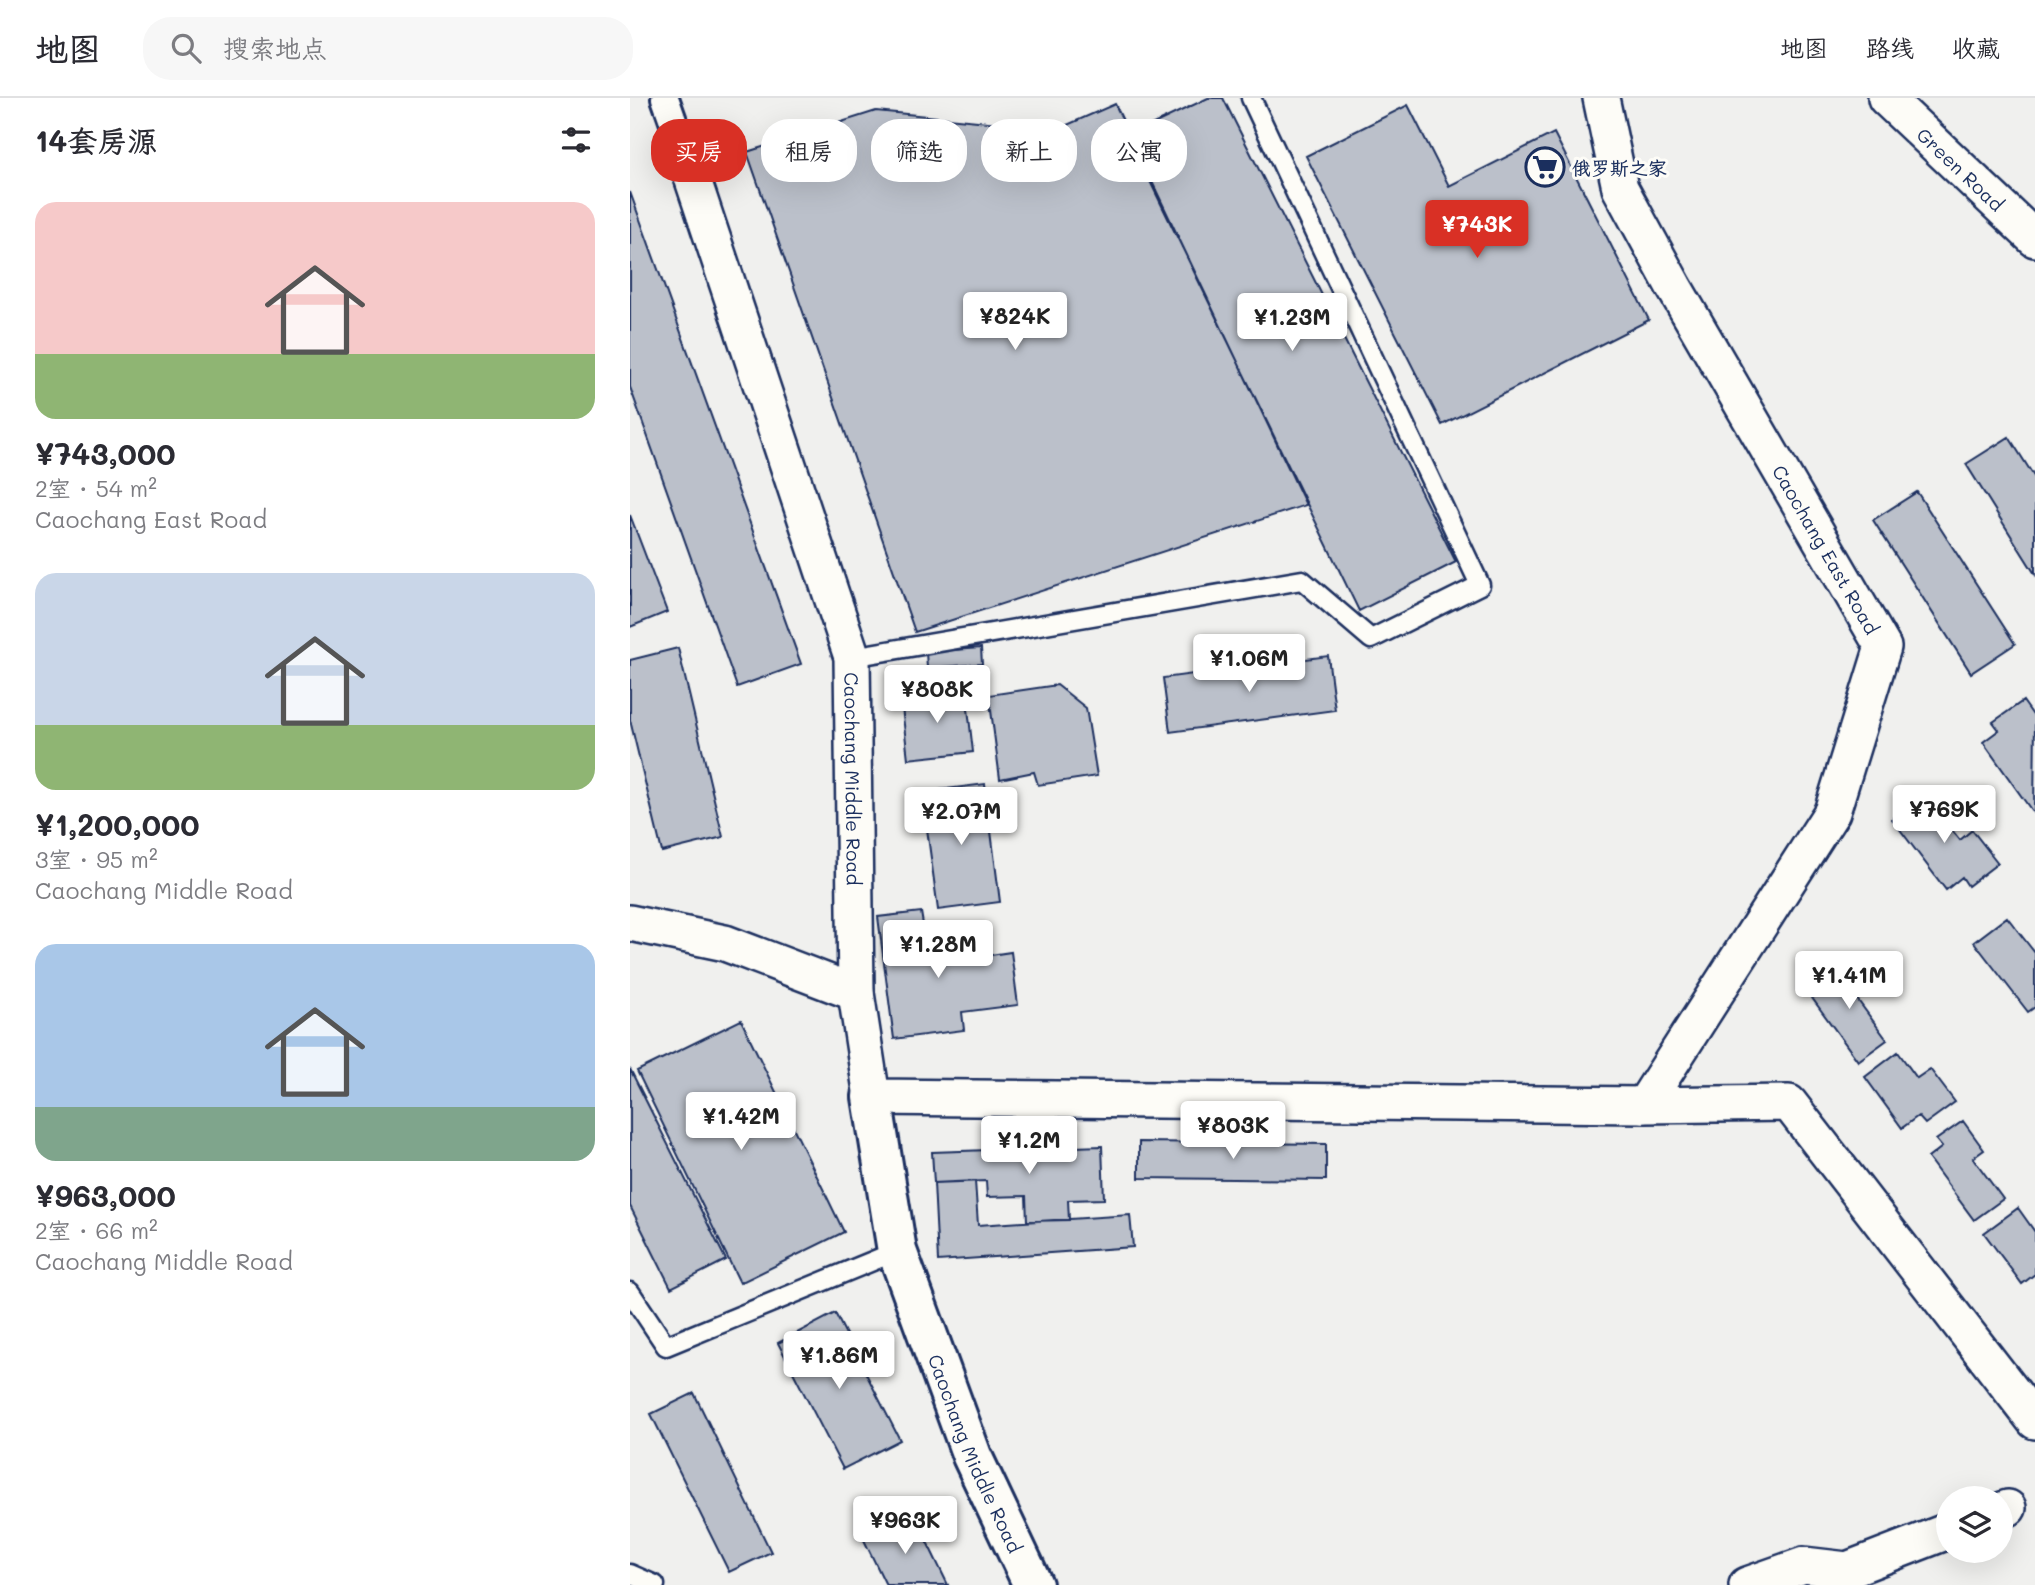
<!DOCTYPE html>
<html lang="zh">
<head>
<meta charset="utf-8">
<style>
  :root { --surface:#fff; --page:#f7f7f7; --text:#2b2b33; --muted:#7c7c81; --line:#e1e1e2; --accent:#d93025 }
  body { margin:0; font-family:Mali,"LXGW WenKai TC",sans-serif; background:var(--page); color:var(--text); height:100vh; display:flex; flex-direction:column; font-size:26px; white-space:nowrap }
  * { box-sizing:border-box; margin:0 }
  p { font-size:23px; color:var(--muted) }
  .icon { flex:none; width:38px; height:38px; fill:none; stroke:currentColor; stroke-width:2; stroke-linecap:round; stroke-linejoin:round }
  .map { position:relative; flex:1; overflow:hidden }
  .details { display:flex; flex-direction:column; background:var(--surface); width:630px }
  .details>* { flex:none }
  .banner { position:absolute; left:21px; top:21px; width:665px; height:63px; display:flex; gap:14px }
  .buttons { position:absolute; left:1306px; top:1388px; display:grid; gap:14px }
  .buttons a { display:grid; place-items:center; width:77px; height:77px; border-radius:50%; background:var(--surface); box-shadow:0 7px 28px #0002; font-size:35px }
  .price { position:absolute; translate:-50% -60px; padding:0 16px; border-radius:7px; background:#fff; color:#222; font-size:23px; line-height:46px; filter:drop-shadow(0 2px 4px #0008) }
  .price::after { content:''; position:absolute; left:50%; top:42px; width:21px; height:16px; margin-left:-10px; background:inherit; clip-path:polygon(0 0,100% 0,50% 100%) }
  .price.active { background:var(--accent); color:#fff }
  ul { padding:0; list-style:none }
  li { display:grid; align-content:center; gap:14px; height:371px; padding:0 35px }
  li span { display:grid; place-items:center; height:217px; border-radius:21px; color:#555 }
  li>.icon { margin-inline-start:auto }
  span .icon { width:126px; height:126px; fill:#fffc; stroke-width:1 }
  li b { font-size:30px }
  h2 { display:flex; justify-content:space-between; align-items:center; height:84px; padding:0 35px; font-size:30px }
  .tag { padding:0 24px; border-radius:28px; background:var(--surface); box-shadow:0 7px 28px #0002; font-size:24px; line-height:63px }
  .tag.active { background:var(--accent); color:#fff }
  header { display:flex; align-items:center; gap:42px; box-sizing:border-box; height:98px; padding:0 35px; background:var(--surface); border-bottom:2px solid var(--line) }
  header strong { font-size:33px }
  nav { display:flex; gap:38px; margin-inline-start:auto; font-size:24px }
  .search { width:490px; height:63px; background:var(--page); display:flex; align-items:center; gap:18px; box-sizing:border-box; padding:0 24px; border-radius:28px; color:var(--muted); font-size:26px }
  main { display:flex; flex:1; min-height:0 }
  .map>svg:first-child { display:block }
  .building { fill:#bbc0ca; stroke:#1b2f5e; stroke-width:2 }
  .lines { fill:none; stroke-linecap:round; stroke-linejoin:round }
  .service-casing { stroke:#1b2f5e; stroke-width:23 }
  .pedestrian-casing { stroke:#1b2f5e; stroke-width:32 }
  .minor-casing { stroke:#1b2f5e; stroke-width:40 }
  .tertiary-casing { stroke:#1b2f5e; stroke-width:44 }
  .service { stroke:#fdfcf7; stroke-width:18 }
  .pedestrian { stroke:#fdfcf7; stroke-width:26 }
  .minor { stroke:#fdfcf7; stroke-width:35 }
  .tertiary { stroke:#fdfcf7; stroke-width:38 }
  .labels { text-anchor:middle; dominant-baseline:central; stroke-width:6; stroke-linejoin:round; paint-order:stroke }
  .poi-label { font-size:19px; font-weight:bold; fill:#1b2f5e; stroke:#fdfcf7; text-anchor:start }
  .street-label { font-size:19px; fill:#1b2f5e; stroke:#fdfcf7 }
</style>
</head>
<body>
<header>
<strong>地图</strong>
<div class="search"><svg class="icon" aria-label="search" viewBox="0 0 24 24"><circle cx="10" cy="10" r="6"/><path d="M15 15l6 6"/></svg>搜索地点</div>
<nav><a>地图</a><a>路线</a><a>收藏</a></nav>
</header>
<main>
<section class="details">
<h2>14套房源<svg class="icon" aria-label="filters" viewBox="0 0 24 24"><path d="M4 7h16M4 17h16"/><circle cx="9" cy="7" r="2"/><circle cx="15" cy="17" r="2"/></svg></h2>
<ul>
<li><span style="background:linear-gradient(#f6c9c9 70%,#8fb573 0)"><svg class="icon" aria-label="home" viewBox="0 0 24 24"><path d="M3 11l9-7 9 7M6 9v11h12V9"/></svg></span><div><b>¥743,000</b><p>2室 · 54 m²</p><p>Caochang East Road</p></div></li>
<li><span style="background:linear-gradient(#c9d6e8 70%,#8fb573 0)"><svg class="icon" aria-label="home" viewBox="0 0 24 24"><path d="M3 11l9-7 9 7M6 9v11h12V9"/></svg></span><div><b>¥1,200,000</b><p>3室 · 95 m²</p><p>Caochang Middle Road</p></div></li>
<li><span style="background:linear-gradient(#a9c7e8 75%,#7fa58c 0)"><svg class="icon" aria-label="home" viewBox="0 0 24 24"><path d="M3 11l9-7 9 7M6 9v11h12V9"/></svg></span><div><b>¥963,000</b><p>2室 · 66 m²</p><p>Caochang Middle Road</p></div></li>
</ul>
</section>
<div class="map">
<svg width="1405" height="1487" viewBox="0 0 1405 1487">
  <rect width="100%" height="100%" fill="#f0f0ee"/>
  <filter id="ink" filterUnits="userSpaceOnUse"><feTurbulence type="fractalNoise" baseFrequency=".0143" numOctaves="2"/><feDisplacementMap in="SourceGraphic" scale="14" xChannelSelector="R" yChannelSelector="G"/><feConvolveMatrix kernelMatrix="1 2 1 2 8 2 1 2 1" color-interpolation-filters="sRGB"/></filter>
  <g filter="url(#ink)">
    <!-- building -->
    <path class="building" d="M 578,0 L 593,0 L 826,464 L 729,513 L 498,38 Z
      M 485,6 L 676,407 L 285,534 L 117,54 L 246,13 L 428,31 Z
      M 778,7 L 819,88 L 924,35 L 1019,222 L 812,327 L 676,58 Z
      M 0,94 L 171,566 L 107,589 L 0,289 Z
      M 1379,339 L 1405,380 L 1405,476 L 1336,366 Z
      M 1287,394 L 1385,546 L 1341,575 L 1243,422 Z
      M 0,417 L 37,514 L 0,529 Z
      M 48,550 L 93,739 L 32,754 L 0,622 L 0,562 Z
      M 351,550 L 352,566 L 297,570 L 296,554 Z
      M 698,558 L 705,612 L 540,634 L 533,580 Z
      M 427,587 L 456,610 L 467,678 L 408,687 L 404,674 L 370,681 L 359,597 Z
      M 336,593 L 343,654 L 278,661 L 271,601 Z
      M 1393,603 L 1405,620 L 1404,716 L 1353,644 L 1369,632 L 1363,624 Z
      M 355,686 L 370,804 L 308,812 L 292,694 Z
      M 1294,697 L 1330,742 L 1342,732 L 1368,765 L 1338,788 L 1332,779 L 1316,792 L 1262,721 Z
      M 291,814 L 295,839 L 316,836 L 320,863 L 381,854 L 388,907 L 332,914 L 334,932 L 264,941 L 248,819 Z
      M 1377,819 L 1405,855 L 1405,909 L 1398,914 L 1344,844 Z
      M 1217,863 L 1239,892 L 1227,901 L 1257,942 L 1228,963 L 1182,900 L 1196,890 L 1191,882 Z
      M 111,922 L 214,1134 L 110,1185 L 7,973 Z
      M 1268,954 L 1287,980 L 1300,971 L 1325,1004 L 1295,1026 L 1288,1018 L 1272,1030 L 1235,979 Z
      M 0,971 L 96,1162 L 41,1190 L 0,1108 Z
      M 1333,1023 L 1354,1052 L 1343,1060 L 1373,1101 L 1344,1122 L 1298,1060 L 1312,1049 L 1306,1042 Z
      M 509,1044 L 696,1046 L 696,1082 L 509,1080 Z
      M 472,1048 L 474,1101 L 438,1102 L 439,1122 L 397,1123 L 396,1098 L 357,1099 L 356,1083 L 304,1085 L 302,1054 Z
      M 345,1083 L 348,1127 L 500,1117 L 503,1149 L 308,1163 L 304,1085 Z
      M 1388,1110 L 1405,1134 L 1405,1176 L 1392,1186 L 1354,1135 Z
      M 205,1215 L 270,1342 L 213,1371 L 148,1245 Z
      M 64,1295 L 141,1454 L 99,1474 L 21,1316 Z
      M 284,1417 L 318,1487 L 256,1487 L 234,1442 Z"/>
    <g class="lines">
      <!-- service casing -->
      <g class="service-casing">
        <path id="service" d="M 222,559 L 672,482 L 741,541 L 850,487 L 621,0
          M 0,1194 L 36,1248 L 267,1153
          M 0,1476 L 25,1487"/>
      </g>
      <!-- pedestrian casing -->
      <g class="pedestrian-casing">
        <path id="pedestrian" d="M 35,0 L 48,37"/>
      </g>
      <!-- minor casing -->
      <g class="minor-casing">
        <g id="minor">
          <path id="s1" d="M 971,0 L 990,90 L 1044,189 L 1253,549 L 1202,714 L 1014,1007"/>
          <path id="s2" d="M 1256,0 L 1405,141"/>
          <path id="s3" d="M 48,37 L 222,559 L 226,895 L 242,999 L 1014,1007 L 1159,1005 L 1405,1323"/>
          <path d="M 0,825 L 95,845 L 226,895"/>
          <path d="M 1370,1413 L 1378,1410"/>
          <path d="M 1117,1487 L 1174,1467 L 1217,1472 L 1318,1433"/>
        </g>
      </g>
      <!-- tertiary casing -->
      <g class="tertiary-casing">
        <g id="tertiary">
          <path id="s4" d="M 242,999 L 267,1153 L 342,1358 L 403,1487"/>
        </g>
      </g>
      <!-- service -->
      <use href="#service" class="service"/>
      <!-- pedestrian -->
      <use href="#pedestrian" class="pedestrian"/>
      <!-- minor -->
      <use href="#minor" class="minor"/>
      <!-- tertiary -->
      <use href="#tertiary" class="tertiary"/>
    </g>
  </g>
  <!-- icons -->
  <defs>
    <g id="supermarket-ring" transform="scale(2.0125)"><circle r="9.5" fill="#fdfcf7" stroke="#1b2f5e" stroke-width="1.5"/><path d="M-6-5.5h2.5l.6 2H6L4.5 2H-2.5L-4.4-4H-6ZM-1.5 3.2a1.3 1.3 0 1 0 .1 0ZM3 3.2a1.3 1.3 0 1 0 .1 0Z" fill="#1b2f5e"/></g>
  </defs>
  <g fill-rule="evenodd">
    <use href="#supermarket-ring" x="915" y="69"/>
  </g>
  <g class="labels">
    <!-- poi labels -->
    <g class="poi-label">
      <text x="942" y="69">俄罗斯之家</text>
    </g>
    <!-- street labels -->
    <g class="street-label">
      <text stroke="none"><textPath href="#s2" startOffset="103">Green Road</textPath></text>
      <text stroke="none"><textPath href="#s1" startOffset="508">Caochang East Road</textPath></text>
      <text stroke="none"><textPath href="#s3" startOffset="672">Caochang Middle Road</textPath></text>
      <text stroke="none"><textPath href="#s4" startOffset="373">Caochang Middle Road</textPath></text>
    </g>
  </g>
</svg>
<div class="buttons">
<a><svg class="icon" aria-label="layers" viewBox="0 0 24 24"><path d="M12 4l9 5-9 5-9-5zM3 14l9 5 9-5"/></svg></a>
</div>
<b class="price active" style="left:847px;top:162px">¥743K</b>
<b class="price" style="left:385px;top:254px">¥824K</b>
<b class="price" style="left:662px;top:255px">¥1.23M</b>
<b class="price" style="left:619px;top:596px">¥1.06M</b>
<b class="price" style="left:307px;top:627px">¥808K</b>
<b class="price" style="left:1314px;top:747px">¥769K</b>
<b class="price" style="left:331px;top:749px">¥2.07M</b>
<b class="price" style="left:308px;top:882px">¥1.28M</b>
<b class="price" style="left:1219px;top:913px">¥1.41M</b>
<b class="price" style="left:111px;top:1054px">¥1.42M</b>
<b class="price" style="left:603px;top:1063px">¥803K</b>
<b class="price" style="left:399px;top:1078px">¥1.2M</b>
<b class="price" style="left:209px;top:1293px">¥1.86M</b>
<b class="price" style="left:275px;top:1458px">¥963K</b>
<div class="banner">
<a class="tag active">买房</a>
<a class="tag">租房</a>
<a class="tag">筛选</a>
<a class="tag">新上</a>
<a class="tag">公寓</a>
</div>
</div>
</main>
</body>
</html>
